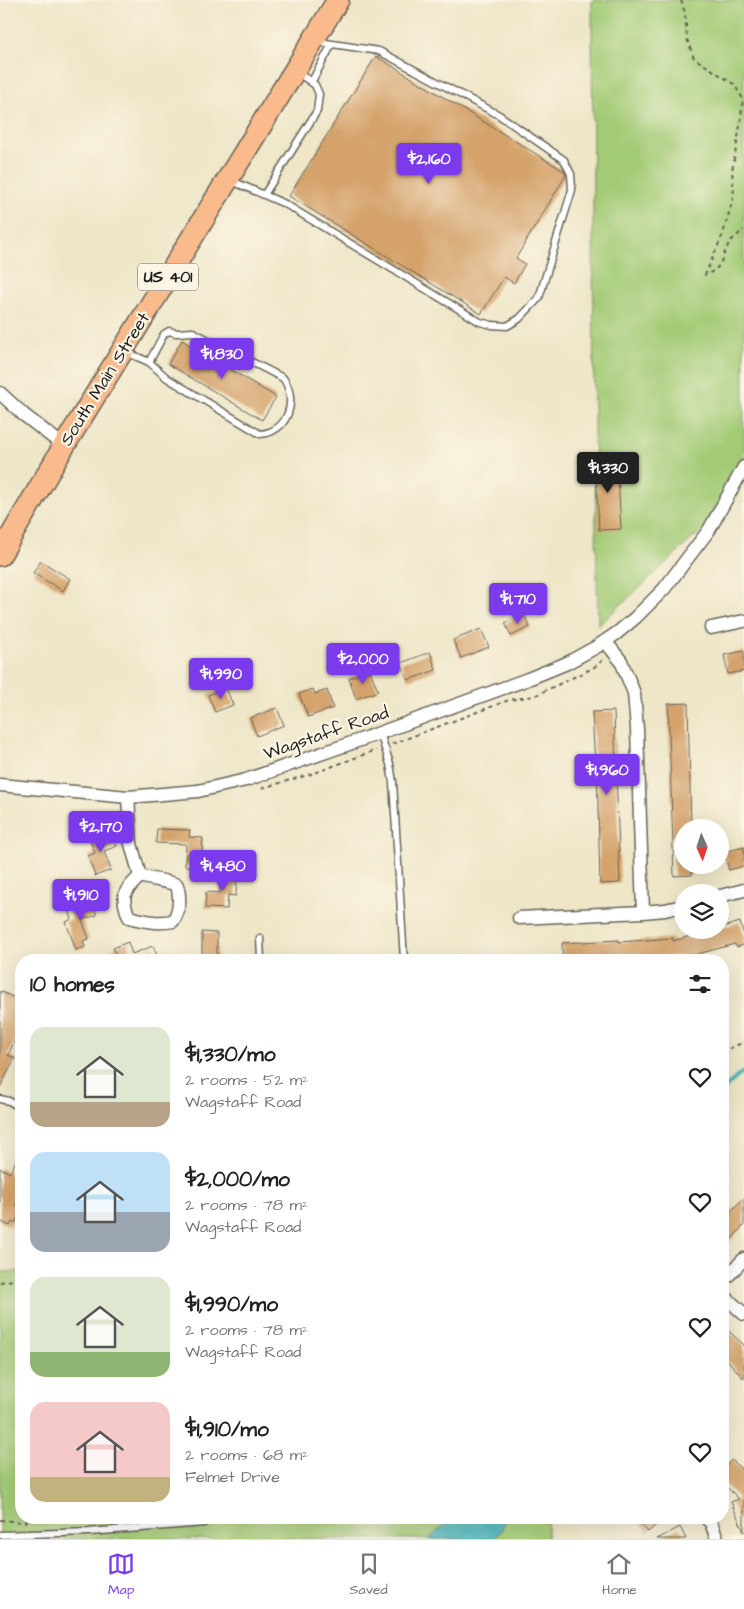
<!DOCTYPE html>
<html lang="en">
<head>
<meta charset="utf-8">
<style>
  :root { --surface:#fff; --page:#f2f2f2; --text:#202124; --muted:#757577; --line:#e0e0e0; --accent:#7c3aed }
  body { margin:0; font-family:"Architects Daughter",sans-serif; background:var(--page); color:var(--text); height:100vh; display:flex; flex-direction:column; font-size:19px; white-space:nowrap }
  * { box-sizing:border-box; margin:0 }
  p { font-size:16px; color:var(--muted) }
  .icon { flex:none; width:28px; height:28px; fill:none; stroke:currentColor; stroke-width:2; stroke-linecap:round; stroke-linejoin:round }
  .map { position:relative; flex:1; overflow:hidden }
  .sheet { position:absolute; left:15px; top:954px; width:714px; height:570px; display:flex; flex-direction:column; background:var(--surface); border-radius:20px; box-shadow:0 5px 20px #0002 }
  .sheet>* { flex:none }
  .needle { width:32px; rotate:177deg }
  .controls { position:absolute; left:674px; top:819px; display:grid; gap:10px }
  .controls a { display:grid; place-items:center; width:55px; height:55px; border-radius:50%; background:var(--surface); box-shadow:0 5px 20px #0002; font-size:25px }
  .price { position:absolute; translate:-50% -42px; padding:0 11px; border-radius:5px; background:var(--accent); color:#fff; font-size:16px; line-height:32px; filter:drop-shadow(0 1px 2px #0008) }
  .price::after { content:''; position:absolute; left:50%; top:30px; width:15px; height:11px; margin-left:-8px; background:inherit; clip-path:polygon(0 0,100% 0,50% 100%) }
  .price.selected { background:#222; color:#fff }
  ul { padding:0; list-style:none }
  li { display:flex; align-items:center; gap:15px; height:125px; padding:0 15px }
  li span { display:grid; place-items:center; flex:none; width:140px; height:100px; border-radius:15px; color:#555 }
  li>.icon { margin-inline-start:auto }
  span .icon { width:60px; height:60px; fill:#fffc; stroke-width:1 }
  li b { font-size:21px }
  h2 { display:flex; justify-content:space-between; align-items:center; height:60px; padding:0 15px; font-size:21px }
  .menu { display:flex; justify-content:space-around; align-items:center; height:70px; border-top:1px solid var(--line); background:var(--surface); font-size:14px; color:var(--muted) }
  .menu a { display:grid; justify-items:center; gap:2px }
  .menu .selected { color:var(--accent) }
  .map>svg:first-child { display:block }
  .green { fill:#a3cb76; stroke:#607449 }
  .water { fill:#44b4bb; stroke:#30686c }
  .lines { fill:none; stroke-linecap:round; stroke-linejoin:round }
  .stream { stroke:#44b4bb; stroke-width:4 }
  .building { fill:#d4a26a }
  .service-casing { stroke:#666358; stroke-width:9 }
  .minor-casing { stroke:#666358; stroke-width:15 }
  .trunk-casing { stroke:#666358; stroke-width:24 }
  .path { stroke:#666358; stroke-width:2; stroke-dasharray:4 4; stroke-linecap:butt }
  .service { stroke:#fff; stroke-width:6 }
  .minor { stroke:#fff; stroke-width:12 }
  .trunk { stroke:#fabb8c; stroke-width:21 }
  .labels { text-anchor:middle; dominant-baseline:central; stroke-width:4.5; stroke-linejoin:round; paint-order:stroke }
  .shield { fill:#fcf5e5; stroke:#5f5d58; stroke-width:1 }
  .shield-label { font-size:16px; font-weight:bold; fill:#1c1c1c }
  .street-label { font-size:18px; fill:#1c1c1c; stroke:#fcf5e5 }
</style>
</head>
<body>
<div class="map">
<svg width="744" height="1539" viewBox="0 0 744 1539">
  <rect width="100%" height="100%" fill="#fcf5e5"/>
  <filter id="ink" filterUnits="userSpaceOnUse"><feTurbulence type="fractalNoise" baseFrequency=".02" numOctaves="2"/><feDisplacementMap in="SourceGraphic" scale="10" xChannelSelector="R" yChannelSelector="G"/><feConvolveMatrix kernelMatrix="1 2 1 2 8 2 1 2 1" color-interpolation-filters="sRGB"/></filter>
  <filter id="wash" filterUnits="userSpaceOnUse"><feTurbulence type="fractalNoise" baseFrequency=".0096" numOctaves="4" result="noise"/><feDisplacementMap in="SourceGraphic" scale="20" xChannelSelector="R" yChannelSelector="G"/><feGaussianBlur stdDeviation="1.12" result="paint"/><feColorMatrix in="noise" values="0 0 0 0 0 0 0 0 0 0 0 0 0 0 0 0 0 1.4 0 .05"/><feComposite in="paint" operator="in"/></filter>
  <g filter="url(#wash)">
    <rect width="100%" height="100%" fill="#eee6c7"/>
    <!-- green -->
    <path class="green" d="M 592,0 L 744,0 L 744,462 L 706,526 L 598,626 L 594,430 Z
      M 21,1271 L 21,1518 L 547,1518 L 547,1539 L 0,1539 L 0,1272 Z"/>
    <!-- water -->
    <path class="water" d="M 453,1518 L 507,1518 L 501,1531 L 492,1539 L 429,1539 Z"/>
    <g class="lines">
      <!-- stream -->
      <path class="stream" d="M 722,1091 L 740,1074 L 744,1072"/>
    </g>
    <g id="blocks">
      <!-- building -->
      <path class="building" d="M 376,56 L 564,171 L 566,175 L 516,258 L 525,264 L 514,283 L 504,277 L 481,314 L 289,196 Z
        M 182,340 L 276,397 L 262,420 L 168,364 Z
        M 617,458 L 621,529 L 599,530 L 595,459 Z
        M 41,561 L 70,579 L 63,591 L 33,573 Z
        M 524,614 L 530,627 L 511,636 L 505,623 Z
        M 481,629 L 489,647 L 461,658 L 453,640 Z
        M 744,651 L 744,671 L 728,674 L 724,655 Z
        M 430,652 L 436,670 L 408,680 L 401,663 Z
        M 370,670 L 378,691 L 356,699 L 349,678 Z
        M 226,688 L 233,705 L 215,712 L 208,695 Z
        M 313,689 L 315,694 L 327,690 L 333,708 L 308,717 L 299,694 Z
        M 688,703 L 691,828 L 682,828 L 682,865 L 691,865 L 692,875 L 674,876 L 668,704 Z
        M 277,708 L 284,725 L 257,736 L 250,718 Z
        M 614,711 L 620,883 L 600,884 L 597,765 L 595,765 L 592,712 Z
        M 157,829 L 190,830 L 189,837 L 203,838 L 201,867 L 185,866 L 186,844 L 156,843 Z
        M 111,832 L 117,846 L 104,851 L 111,870 L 95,876 L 88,856 L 95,853 L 90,841 Z
        M 744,847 L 744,866 L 729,870 L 724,852 Z
        M 221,871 L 237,872 L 236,896 L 228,895 L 227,909 L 205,908 L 206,892 L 220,893 Z
        M 97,898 L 100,907 L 94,909 L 97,915 L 82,920 L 89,939 L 83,941 L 85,947 L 76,950 L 66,922 L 72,919 L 68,908 Z
        M 740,922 L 744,935 L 744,945 L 736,947 L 735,944 L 690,956 L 690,955 L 664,957 L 664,960 L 652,960 L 652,957 L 627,959 L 563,960 L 562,943 L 619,940 L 619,942 L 673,938 L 673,941 L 711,930 L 720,930 L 720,928 Z
        M 202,932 L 217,933 L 217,960 L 202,960 Z
        M 128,942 L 132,954 L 153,946 L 159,960 L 118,960 L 113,948 Z
        M 0,991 L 21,1001 L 21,1021 L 18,1028 L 20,1030 L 8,1055 L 15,1058 L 0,1088 Z
        M 21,1150 L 21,1193 L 16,1205 L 21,1208 L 21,1210 L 15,1223 L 12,1222 L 10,1226 L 0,1221 L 0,1168 L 10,1173 Z
        M 744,1198 L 744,1225 L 728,1243 L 722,1238 L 722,1221 Z
        M 722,1325 L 744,1345 L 744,1379 L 722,1354 Z
        M 732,1460 L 744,1472 L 744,1532 L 731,1502 L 739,1499 L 722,1482 L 722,1469 Z
        M 635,1518 L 664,1518 L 648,1532 Z
        M 680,1527 L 686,1539 L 657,1539 Z"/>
    </g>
  </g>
  <g filter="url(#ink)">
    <use href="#blocks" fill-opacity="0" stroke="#666358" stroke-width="1"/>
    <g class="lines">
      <!-- service casing -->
      <g class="service-casing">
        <path id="service" d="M 312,81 L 332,44
          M 232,181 L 285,204 L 480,322 L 492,325 L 507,326 L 519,319 L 539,298 L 572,190 L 571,174 L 564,160 L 499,115 L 379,51 L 326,43 L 317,39
          M 264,195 L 317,111 L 319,94 L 315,85 L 297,72
          M 126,352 L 149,362 L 167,378 L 260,434 C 289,432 298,399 283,378 L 193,332 L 176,333 L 169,331 L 164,334 L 149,362
          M 380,733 L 390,764 L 393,782 L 404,960
          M 260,938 L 261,960
          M 0,1099 L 9,1101 L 21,1108
          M 0,1535 L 89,1532 L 204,1523"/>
      </g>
      <!-- minor casing -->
      <g class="minor-casing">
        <path id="minor" d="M 0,393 L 24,415 L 64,446
          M 711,628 L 744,621
          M 605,641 L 621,661 L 634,693 L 637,729 L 643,912
          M 0,785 L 128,797 L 198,791 L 246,780 L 363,739 L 528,679 L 567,663 L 598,646 L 617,633 L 635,618 L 664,589 L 709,530 L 744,467
          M 128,797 L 131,844 L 140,876 C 124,892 120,895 129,917 C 144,921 158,924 173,921 C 180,910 181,899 177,885 C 165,880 152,880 140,876
          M 720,896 L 744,890
          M 519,918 L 643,912 L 665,910 L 682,906
          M 722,1282 L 744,1259
          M 722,1294 L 744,1314
          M 706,1518 L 711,1523 L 717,1539"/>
      </g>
      <!-- trunk casing -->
      <g class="trunk-casing">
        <path id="trunk" d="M 0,555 L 64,446 L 338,0"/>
      </g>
      <!-- path -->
      <path class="path" d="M 681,0 L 685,13 L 687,39 L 694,58 L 734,84 L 743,99 L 740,126 L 732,171 L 734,195 L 723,234 L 705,275 C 724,268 720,258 729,244 C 732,238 739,234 744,230
        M 392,744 L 509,700 L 534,696 L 593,668 L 604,659
        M 262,788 L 312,774 L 376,750
        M 722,1052 L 744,1042
        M 0,1282 L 21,1279
        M 0,1520 L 22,1522 L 44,1518"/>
      <!-- service -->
      <use href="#service" class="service"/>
      <!-- minor -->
      <use href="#minor" class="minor"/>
      <!-- trunk -->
      <use href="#trunk" class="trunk"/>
    </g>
  </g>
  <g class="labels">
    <!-- shield labels -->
    <rect class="shield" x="138" y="263.5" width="60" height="27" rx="4"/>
    <g class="shield-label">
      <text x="168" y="277">US 401</text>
    </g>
    <!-- street labels -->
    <g class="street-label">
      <text transform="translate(105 379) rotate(-58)">South Main Street</text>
      <text transform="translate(326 733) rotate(-19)">Wagstaff Road</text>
    </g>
  </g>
</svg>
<div class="controls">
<a><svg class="needle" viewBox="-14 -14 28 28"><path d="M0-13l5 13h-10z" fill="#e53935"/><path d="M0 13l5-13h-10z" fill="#757577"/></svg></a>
<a><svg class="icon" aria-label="layers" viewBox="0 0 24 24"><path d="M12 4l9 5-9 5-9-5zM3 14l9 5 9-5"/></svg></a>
</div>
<b class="price" style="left:429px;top:185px">$2,160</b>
<b class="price" style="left:222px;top:380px">$1,830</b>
<b class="price selected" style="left:608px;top:494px">$1,330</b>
<b class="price" style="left:518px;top:625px">$1,710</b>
<b class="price" style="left:363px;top:685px">$2,000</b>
<b class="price" style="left:221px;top:700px">$1,990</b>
<b class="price" style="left:607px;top:796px">$1,960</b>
<b class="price" style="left:101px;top:853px">$2,170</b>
<b class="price" style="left:223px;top:892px">$1,480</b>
<b class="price" style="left:81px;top:921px">$1,910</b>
<section class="sheet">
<h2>10 homes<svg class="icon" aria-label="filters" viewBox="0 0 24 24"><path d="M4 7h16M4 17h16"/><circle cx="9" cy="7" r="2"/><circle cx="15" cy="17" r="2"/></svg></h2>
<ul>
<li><span style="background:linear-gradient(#dfe7d0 75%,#b9a48a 0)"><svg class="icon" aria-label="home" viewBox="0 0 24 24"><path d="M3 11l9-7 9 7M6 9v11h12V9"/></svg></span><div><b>$1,330/mo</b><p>2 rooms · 52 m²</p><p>Wagstaff Road</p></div><svg class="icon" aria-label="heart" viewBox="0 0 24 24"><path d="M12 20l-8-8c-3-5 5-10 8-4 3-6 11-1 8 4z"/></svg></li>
<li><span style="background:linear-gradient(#bfe0f5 60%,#9aa5b1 0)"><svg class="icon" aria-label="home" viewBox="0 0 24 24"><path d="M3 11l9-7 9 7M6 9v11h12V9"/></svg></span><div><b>$2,000/mo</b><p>2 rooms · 78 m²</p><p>Wagstaff Road</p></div><svg class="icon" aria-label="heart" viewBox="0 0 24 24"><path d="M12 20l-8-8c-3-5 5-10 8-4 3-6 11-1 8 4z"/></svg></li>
<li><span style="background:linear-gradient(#dfe7d0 75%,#8fb573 0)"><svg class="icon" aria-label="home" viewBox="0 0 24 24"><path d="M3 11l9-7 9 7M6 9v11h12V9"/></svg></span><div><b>$1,990/mo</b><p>2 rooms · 78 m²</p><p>Wagstaff Road</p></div><svg class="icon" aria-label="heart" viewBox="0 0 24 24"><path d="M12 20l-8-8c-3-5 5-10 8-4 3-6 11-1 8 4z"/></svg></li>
<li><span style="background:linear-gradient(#f6c9c9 75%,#c2b280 0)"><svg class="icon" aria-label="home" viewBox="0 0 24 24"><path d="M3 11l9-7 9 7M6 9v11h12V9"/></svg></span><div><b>$1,910/mo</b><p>2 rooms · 68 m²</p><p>Felmet Drive</p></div><svg class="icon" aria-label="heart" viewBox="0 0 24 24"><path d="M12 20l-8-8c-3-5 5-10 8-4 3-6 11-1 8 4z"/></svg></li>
</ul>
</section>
</div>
<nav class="menu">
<a class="selected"><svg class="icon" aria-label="map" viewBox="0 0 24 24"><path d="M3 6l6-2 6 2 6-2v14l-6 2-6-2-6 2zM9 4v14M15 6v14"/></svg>Map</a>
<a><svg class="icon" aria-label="saved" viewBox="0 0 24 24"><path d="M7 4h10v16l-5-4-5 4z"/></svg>Saved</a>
<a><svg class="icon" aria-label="home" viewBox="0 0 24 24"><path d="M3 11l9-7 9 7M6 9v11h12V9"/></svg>Home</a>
</nav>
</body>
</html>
